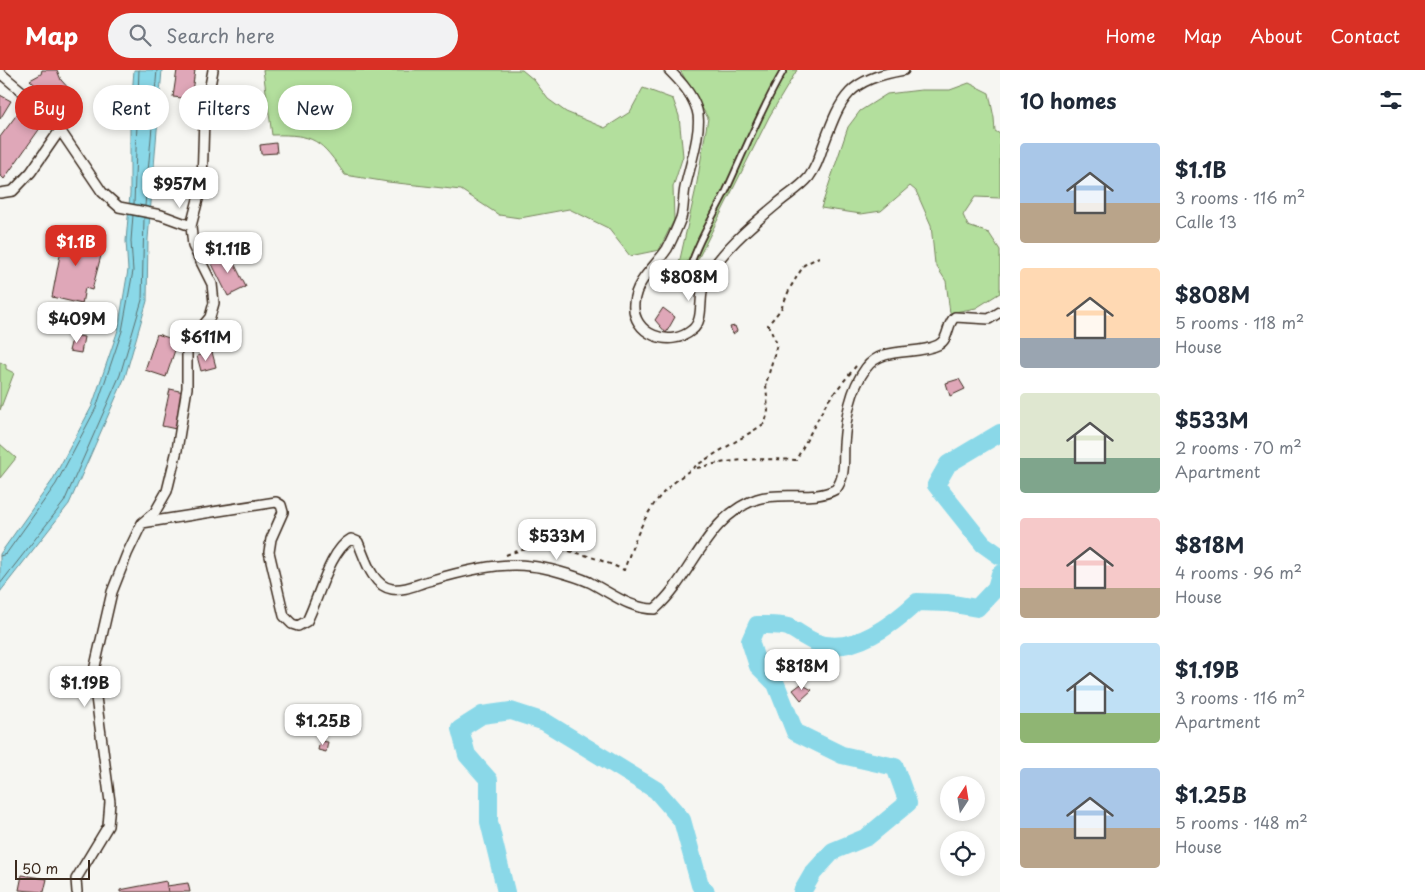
<!DOCTYPE html>
<html lang="en">
<head>
<meta charset="utf-8">
<style>
  :root { --surface:#fff; --page:#f2f2f3; --text:#1f2937; --muted:#747a83; --accent:#d93025 }
  body { margin:0; font-family:"Playpen Sans",sans-serif; background:var(--page); color:var(--text); height:100vh; display:flex; flex-direction:column; font-size:19px; white-space:nowrap }
  * { box-sizing:border-box; margin:0 }
  p { font-size:16px; color:var(--muted) }
  .icon { flex:none; width:28px; height:28px; fill:none; stroke:currentColor; stroke-width:2; stroke-linecap:round; stroke-linejoin:round }
  .map { position:relative; flex:1; overflow:hidden }
  .panel { display:flex; flex-direction:column; background:var(--surface); width:425px }
  .panel>* { flex:none }
  .top-card { position:absolute; left:15px; top:15px; width:475px; height:45px; display:flex; gap:10px }
  .needle { width:32px; rotate:12deg }
  .buttons { position:absolute; left:940px; top:706px; display:grid; gap:10px }
  .buttons a { display:grid; place-items:center; width:45px; height:45px; border-radius:50%; background:var(--surface); box-shadow:0 2px 8px #0003; font-size:25px }
  .scale { position:absolute; left:15px; bottom:12px; width:75px; box-sizing:border-box; padding-left:5px; border:2px solid #3b2a1e; border-top:0; font-size:14px; line-height:18px; white-space:nowrap; color:#3b2a1e; -webkit-text-stroke:4px #f6f6f2; paint-order:stroke }
  .price { position:absolute; translate:-50% -42px; padding:0 11px; border-radius:10px; background:#fff; color:#222; font-size:16px; line-height:32px; filter:drop-shadow(0 1px 2px #0008) }
  .price::after { content:''; position:absolute; left:50%; top:30px; width:15px; height:11px; margin-left:-8px; background:inherit; clip-path:polygon(0 0,100% 0,50% 100%) }
  .price.on { background:var(--accent); color:#fff }
  ul { padding:0; list-style:none }
  li { display:flex; align-items:center; gap:15px; height:125px; padding:0 20px }
  li span { display:grid; place-items:center; flex:none; width:140px; height:100px; border-radius:5px; color:#555 }
  li>.icon { margin-inline-start:auto }
  span .icon { width:60px; height:60px; fill:#fffc; stroke-width:1 }
  li b { font-size:21px }
  h2 { display:flex; justify-content:space-between; align-items:center; height:60px; padding:0 20px; font-size:21px }
  .tag { padding:0 18px; border-radius:22px; background:var(--surface); box-shadow:0 2px 8px #0003; font-size:18px; line-height:45px }
  .tag.on { background:var(--accent); color:#fff }
  header { display:flex; align-items:center; gap:30px; box-sizing:border-box; height:70px; padding:0 25px; background:var(--accent); color:#fff }
  header strong { font-size:24px }
  nav { display:flex; gap:28px; margin-inline-start:auto; font-size:18px }
  .search { width:350px; height:45px; background:var(--page); display:flex; align-items:center; gap:12px; box-sizing:border-box; padding:0 18px; border-radius:28px; color:var(--muted); font-size:19px }
  main { display:flex; flex:1; min-height:0 }
  .map>svg:first-child { display:block }
  .green { fill:#b3df9d; stroke:#77845e }
  .water { fill:#8ad8e8; stroke:#6a9297 }
  .lines { fill:none; stroke-linecap:round; stroke-linejoin:round }
  .shore { stroke:#5b706f; stroke-width:1 }
  .river { stroke:#8ad8e8; stroke-width:18 }
  .building { fill:#dfa7b8; stroke:#3b2a1e }
  .lane-casing { stroke:#3b2a1e; stroke-width:8 }
  .street-casing { stroke:#3b2a1e; stroke-width:12 }
  .path { stroke:#3b2a1e; stroke-width:2; stroke-dasharray:4 4; stroke-linecap:butt }
  .lane { stroke:#f6f6f2; stroke-width:4.5 }
  .street { stroke:#f6f6f2; stroke-width:9 }
</style>
</head>
<body>
<header>
<strong>Map</strong>
<div class="search"><svg class="icon" aria-label="search" viewBox="0 0 24 24"><circle cx="10" cy="10" r="6"/><path d="M15 15l6 6"/></svg>Search here</div>
<nav><a>Home</a><a>Map</a><a>About</a><a>Contact</a></nav>
</header>
<main>
<div class="map">
<svg width="1000" height="822" viewBox="0 0 1000 822">
  <rect width="100%" height="100%" fill="#f6f6f2"/>
  <filter id="ink" filterUnits="userSpaceOnUse"><feTurbulence type="fractalNoise" baseFrequency=".02" numOctaves="2"/><feDisplacementMap in="SourceGraphic" scale="10" xChannelSelector="R" yChannelSelector="G"/><feConvolveMatrix kernelMatrix="1 2 1 2 8 2 1 2 1" color-interpolation-filters="sRGB"/></filter>
  <g filter="url(#ink)">
    <!-- green -->
    <path class="green" d="M 263,0 L 522,0 L 534,10 L 548,29 L 566,42 L 605,58 L 630,42 L 643,18 L 673,29 L 679,46 L 683,86 L 673,117 L 674,150 L 659,180 L 630,186 L 608,158 L 569,139 L 520,148 L 499,145 L 461,120 L 388,112 L 345,105 C 321,70 315,64 272,65 Z
      M 680,0 L 797,0 L 769,47 L 691,203 L 678,198 L 696,118 L 708,48 Z
      M 969,13 L 989,23 L 994,48 L 995,61 L 1000,64 L 1000,128 L 975,127 L 963,145 L 968,156 L 989,163 L 1000,180 L 1000,223 L 976,238 L 950,243 L 946,211 L 935,194 L 931,155 L 916,121 L 910,116 L 881,141 L 861,144 L 821,138 L 848,57 L 860,41 L 887,24 L 921,20 L 950,20 Z
      M 0,292 L 6,295 L 6,299 L 14,303 L 0,340 Z
      M 0,374 L 16,388 L 0,408 Z"/>
    <!-- water -->
    <path class="water" d="M 134,0 L 162,0 L 148,169 L 147,231 L 125,307 L 69,434 L 0,522 L 0,484 L 52,411 L 92,336 L 118,260 L 128,200 L 126,171 L 130,124 L 130,51 Z"/>
    <g class="lines">
      <!-- shore -->
      <path class="shore" d="M 134,134 L 139,0
        M 145,136 L 157,0
        M 0,486 L 6,484 L 56,414 L 96,338 L 122,261 L 133,201 L 131,171 L 133,145
        M 0,514 L 64,432 L 120,305 L 142,230 L 144,148"/>
      <!-- river -->
      <path class="river" d="M 1000,363 L 948,394 L 936,415 L 983,474 L 1000,486
        M 506,822 L 489,752 L 489,710 L 467,685 L 460,659 L 482,645 L 511,641 L 545,652 L 656,720 L 682,750 L 700,815 L 706,822
        M 802,822 L 813,803 L 833,781 L 867,767 L 908,733 L 895,697 L 842,685 L 795,662 L 776,614 L 758,596 L 750,571 L 757,555 C 766,555 779,554 788,557 C 797,561 805,568 815,572 C 851,587 892,555 917,532 L 948,533 L 977,538 L 996,518 L 1000,504"/>
    </g>
    <!-- building -->
    <path class="building" d="M 42,0 L 57,0 L 61,10 L 72,22 L 57,36 L 30,10 L 41,4 Z
      M 177,0 L 195,0 L 191,29 L 173,27 Z
      M 0,25 L 11,31 L 0,49 Z
      M 21,39 L 43,54 L 4,109 L 0,105 L 0,67 Z
      M 276,73 L 277,83 L 261,84 L 260,75 Z
      M 65,159 L 89,165 L 86,175 L 103,178 L 92,220 L 85,218 L 82,234 L 52,227 Z
      M 228,181 L 246,217 L 228,226 L 210,190 Z
      M 663,238 L 675,247 L 666,263 L 655,250 Z
      M 735,256 L 737,261 L 733,264 L 730,257 Z
      M 157,264 L 178,271 L 166,307 L 145,300 Z
      M 73,265 L 84,267 L 81,283 L 69,281 Z
      M 212,282 L 216,297 L 201,301 L 197,286 Z
      M 959,309 L 965,319 L 950,326 L 946,313 Z
      M 170,319 L 184,322 L 176,359 L 162,356 Z
      M 801,614 L 812,620 L 801,630 L 793,620 Z
      M 320,671 L 328,672 L 326,682 L 318,680 Z
      M 22,805 L 47,809 L 44,822 L 19,820 Z
      M 166,811 L 168,822 L 120,822 L 120,820 Z
      M 188,813 L 190,822 L 169,822 L 167,816 Z"/>
    <g class="lines">
      <!-- lane casing -->
      <g class="lane-casing">
        <path id="lane" d="M 701,221 L 685,215 C 692,181 711,151 726,121 C 745,80 761,39 784,0"/>
      </g>
      <!-- street casing -->
      <g class="street-casing">
        <path id="street" d="M 669,0 C 681,12 692,24 697,40 C 703,58 689,99 685,118 C 683,127 684,138 681,148 C 677,158 672,170 667,179 C 655,197 636,210 634,233 C 631,264 670,279 692,260 C 705,250 698,228 704,214 C 716,185 753,154 777,134 C 787,125 800,118 809,107 C 815,99 820,86 823,76 C 842,26 847,10 904,0
          M 0,3 L 37,34 L 60,60 L 102,122 L 119,137 L 161,145 L 191,156
          M 0,123 L 13,121 L 31,102 L 60,60
          M 142,453 L 276,432 L 281,435 L 283,442 L 271,469 L 269,482 L 284,546 L 292,554 L 298,556 L 307,551 C 319,528 329,481 351,469 L 358,472 C 365,488 372,516 392,519 C 405,521 417,514 429,511 C 460,502 498,492 530,496 C 545,497 576,506 589,512 C 611,523 630,539 655,539 C 693,506 705,447 757,429 C 782,421 814,432 836,419 C 846,406 843,390 844,374 C 846,347 850,320 866,298 C 883,275 916,286 938,275 C 950,269 946,254 955,247 L 989,249 L 1000,242
          M 77,822 L 76,809 L 108,756 L 110,732 L 93,605 L 112,522 L 127,484 L 142,453 L 155,442 L 167,421 L 177,380 L 187,318 L 187,275 L 210,247 L 214,233 L 212,214 L 193,176 L 191,156 L 202,114 L 204,47 L 213,0"/>
      </g>
      <!-- path -->
      <path class="path" d="M 697,398 C 732,389 759,388 796,390 L 827,332 L 856,296
        M 506,485 C 545,469 588,484 624,500 C 634,472 645,440 667,419 C 695,392 733,375 765,353 L 768,341 L 766,314 L 777,274 L 768,255 L 781,239 L 790,218 L 804,195 L 819,187"/>
      <!-- lane -->
      <use href="#lane" class="lane"/>
      <!-- street -->
      <use href="#street" class="street"/>
    </g>
  </g>
</svg>
<div class="buttons">
<a><svg class="needle" viewBox="-14 -14 28 28"><path d="M0-13l5 13h-10z" fill="#e53935"/><path d="M0 13l5-13h-10z" fill="#747a83"/></svg></a>
<a><svg class="icon" aria-label="locate" viewBox="0 0 24 24"><circle cx="12" cy="12" r="6"/><path d="M12 2v4M12 18v4M2 12h4M18 12h4"/></svg></a>
</div>
<div class="scale">50 m</div>
<b class="price" style="left:180px;top:139px">$957M</b>
<b class="price on" style="left:76px;top:197px">$1.1B</b>
<b class="price" style="left:228px;top:204px">$1.11B</b>
<b class="price" style="left:689px;top:232px">$808M</b>
<b class="price" style="left:77px;top:274px">$409M</b>
<b class="price" style="left:206px;top:292px">$611M</b>
<b class="price" style="left:557px;top:491px">$533M</b>
<b class="price" style="left:802px;top:621px">$818M</b>
<b class="price" style="left:85px;top:638px">$1.19B</b>
<b class="price" style="left:323px;top:676px">$1.25B</b>
<div class="top-card">
<a class="tag on">Buy</a>
<a class="tag">Rent</a>
<a class="tag">Filters</a>
<a class="tag">New</a>
</div>
</div>
<section class="panel">
<h2>10 homes<svg class="icon" aria-label="filters" viewBox="0 0 24 24"><path d="M4 7h16M4 17h16"/><circle cx="9" cy="7" r="2"/><circle cx="15" cy="17" r="2"/></svg></h2>
<ul>
<li><span style="background:linear-gradient(#a9c7e8 60%,#b9a48a 0)"><svg class="icon" aria-label="home" viewBox="0 0 24 24"><path d="M3 11l9-7 9 7M6 9v11h12V9"/></svg></span><div><b>$1.1B</b><p>3 rooms · 116 m²</p><p>Calle 13</p></div></li>
<li><span style="background:linear-gradient(#ffd9b3 70%,#9aa5b1 0)"><svg class="icon" aria-label="home" viewBox="0 0 24 24"><path d="M3 11l9-7 9 7M6 9v11h12V9"/></svg></span><div><b>$808M</b><p>5 rooms · 118 m²</p><p>House</p></div></li>
<li><span style="background:linear-gradient(#dfe7d0 65%,#7fa58c 0)"><svg class="icon" aria-label="home" viewBox="0 0 24 24"><path d="M3 11l9-7 9 7M6 9v11h12V9"/></svg></span><div><b>$533M</b><p>2 rooms · 70 m²</p><p>Apartment</p></div></li>
<li><span style="background:linear-gradient(#f6c9c9 70%,#b9a48a 0)"><svg class="icon" aria-label="home" viewBox="0 0 24 24"><path d="M3 11l9-7 9 7M6 9v11h12V9"/></svg></span><div><b>$818M</b><p>4 rooms · 96 m²</p><p>House</p></div></li>
<li><span style="background:linear-gradient(#bfe0f5 70%,#8fb573 0)"><svg class="icon" aria-label="home" viewBox="0 0 24 24"><path d="M3 11l9-7 9 7M6 9v11h12V9"/></svg></span><div><b>$1.19B</b><p>3 rooms · 116 m²</p><p>Apartment</p></div></li>
<li><span style="background:linear-gradient(#a9c7e8 60%,#b9a48a 0)"><svg class="icon" aria-label="home" viewBox="0 0 24 24"><path d="M3 11l9-7 9 7M6 9v11h12V9"/></svg></span><div><b>$1.25B</b><p>5 rooms · 148 m²</p><p>House</p></div></li>
</ul>
</section>
</main>
</body>
</html>
